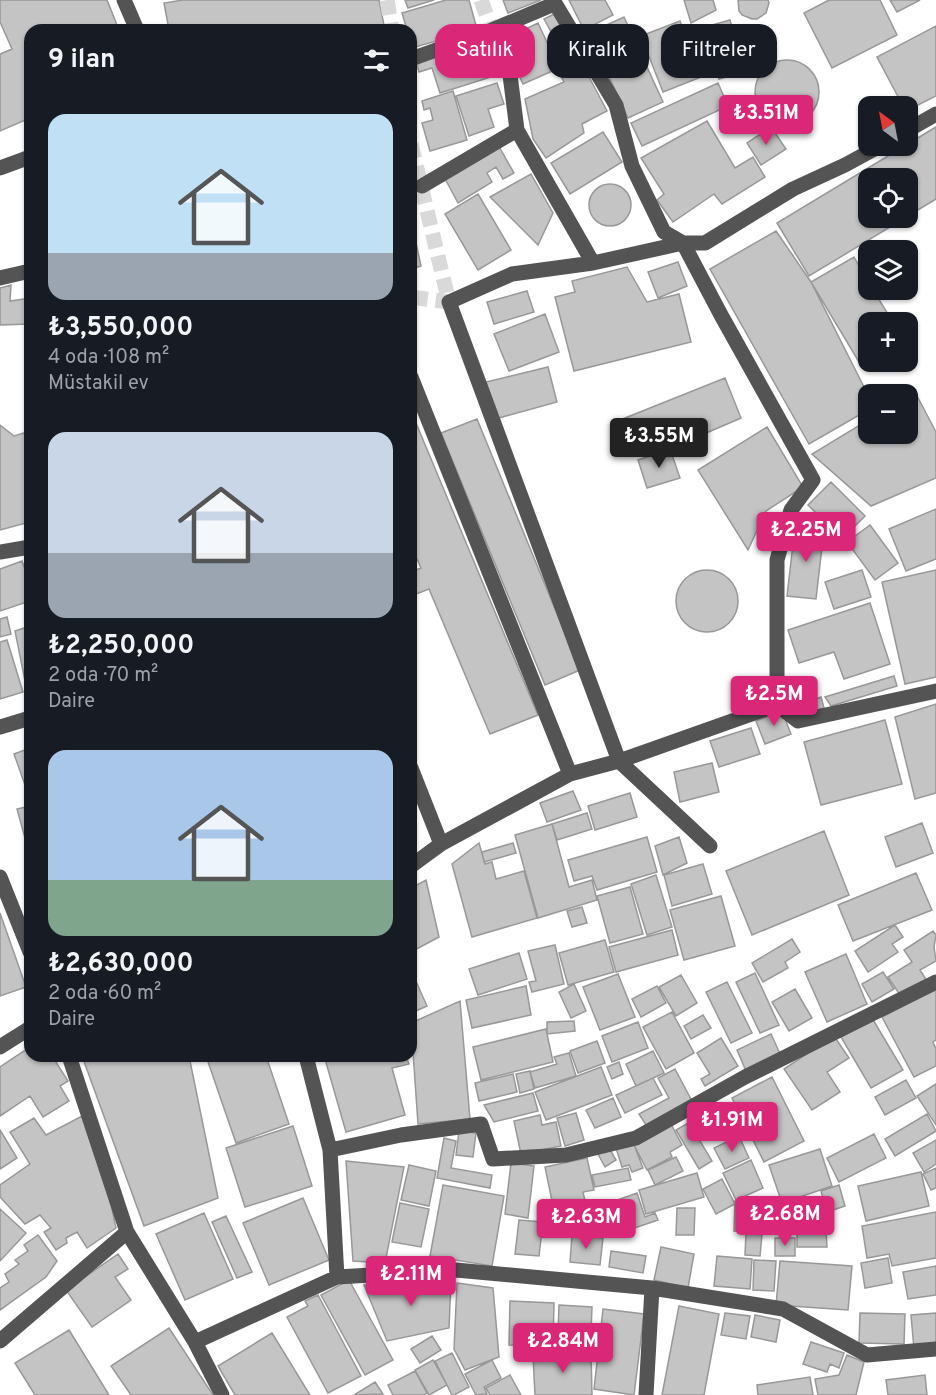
<!DOCTYPE html>
<html lang="tr">
<head>
<meta charset="utf-8">
<style>
  :root { --surface:#171b24; --page:#20242c; --text:#f1f3f6; --muted:#9ea1a6; --accent:#db2777 }
  body { margin:0; font-family:Overpass,sans-serif; background:var(--page); color:var(--text); height:100vh; display:flex; flex-direction:column; font-size:22px; white-space:nowrap }
  * { box-sizing:border-box; margin:0 }
  p { font-size:20px; color:var(--muted) }
  .icon { flex:none; width:33px; height:33px; fill:none; stroke:currentColor; stroke-width:2; stroke-linecap:round; stroke-linejoin:round }
  .map { position:relative; flex:1; overflow:hidden }
  .panel { position:absolute; left:24px; top:24px; width:393px; height:1038px; display:flex; flex-direction:column; background:var(--surface); border-radius:18px; box-shadow:0 2px 4px #0004 }
  .panel>* { flex:none }
  .guide { position:absolute; left:435px; top:24px; width:411px; height:54px; display:flex; gap:12px }
  .needle { width:39px; rotate:328deg }
  .buttons { position:absolute; left:858px; top:96px; display:grid; gap:12px }
  .buttons a { display:grid; place-items:center; width:60px; height:60px; border-radius:12px; background:var(--surface); box-shadow:0 2px 4px #0004; font-size:30px }
  .price { position:absolute; translate:-50% -51px; padding:0 14px; border-radius:6px; background:var(--accent); color:#fff; font-size:20px; line-height:39px; filter:drop-shadow(0 2px 3px #0008) }
  .price::after { content:''; position:absolute; left:50%; top:36px; width:18px; height:14px; margin-left:-9px; background:inherit; clip-path:polygon(0 0,100% 0,50% 100%) }
  .price.selected { background:#222; color:#fff }
  ul { padding:0; list-style:none }
  li { display:grid; align-content:center; gap:12px; height:318px; padding:0 24px }
  li span { display:grid; place-items:center; height:186px; border-radius:18px; color:#555 }
  li>.icon { margin-inline-start:auto }
  span .icon { width:108px; height:108px; fill:#fffc; stroke-width:1 }
  li b { font-size:26px }
  h2 { display:flex; justify-content:space-between; align-items:center; height:72px; padding:0 24px; font-size:26px }
  .pill { padding:0 21px; border-radius:18px; background:var(--surface); box-shadow:0 2px 4px #0004; font-size:21px; line-height:54px }
  .pill.selected { background:var(--accent); color:#fff }
  .map>svg:first-child { display:block }
  .building { fill:#c4c4c4; stroke:#989898; stroke-width:1.5 }
  .lines { fill:none; stroke-linecap:round; stroke-linejoin:round }
  .minor-tunnel { stroke:#d9d9d9; stroke-width:15; stroke-dasharray:15 8; stroke-linecap:butt }
  .minor { stroke:#545454; stroke-width:15 }
</style>
</head>
<body>
<div class="map">
<svg width="936" height="1395" viewBox="0 0 936 1395">
  <rect width="100%" height="100%" fill="#fff"/>
  <!-- building -->
  <path class="building" d="M 0,0 L 107,0 L 119,30 L 30,30 L 30,118 L 0,131 L 0,54 L 12,49 L 0,22 Z
    M 183,0 L 379,0 L 384,25 L 370,27 L 371,30 L 169,30 L 164,3 Z
    M 405,0 L 434,0 L 408,8 Z
    M 446,0 L 469,0 L 477,29 L 412,48 L 411,30 L 407,30 L 402,13 Z
    M 503,0 L 541,0 L 508,13 Z
    M 569,0 L 605,0 L 613,15 L 584,30 Z
    M 684,0 L 713,0 L 716,10 L 691,23 Z
    M 738,0 L 768,0 L 769,3 L 766,13 L 757,19 L 752,19 L 742,15 L 739,11 Z
    M 829,0 L 880,0 L 897,35 L 832,68 L 804,13 Z
    M 890,0 L 920,0 L 897,12 Z
    M 554,14 L 569,40 L 559,46 L 544,19 Z
    M 624,17 L 663,102 L 628,118 L 589,33 Z
    M 730,20 L 745,72 L 719,79 L 705,27 Z
    M 680,21 L 701,77 L 663,92 L 641,36 Z
    M 538,23 L 559,68 L 523,84 L 503,40 Z
    M 936,26 L 936,96 L 908,110 L 908,106 L 903,106 L 877,57 Z
    M 482,40 L 494,76 L 440,93 L 432,68 L 419,72 L 416,62 Z
    M 580,60 L 607,111 L 582,124 L 584,133 L 546,158 L 533,139 L 525,99 L 564,82 L 558,71 Z
    M755 92a32 32 0 1 1 64 0a32 32 0 1 1-64 0Z
    M 497,83 L 504,104 L 488,109 L 494,127 L 469,136 L 456,96 Z
    M 718,83 L 728,106 L 642,146 L 631,123 Z
    M 453,91 L 467,140 L 430,151 L 422,123 L 433,120 L 430,108 L 424,110 L 422,101 Z
    M 707,121 L 735,168 L 753,157 L 765,177 L 722,204 L 714,194 L 673,222 L 657,200 L 664,194 L 641,158 Z
    M 771,127 L 786,149 L 761,165 L 747,143 Z
    M 936,127 L 936,199 L 908,216 L 908,178 L 868,178 L 868,218 L 905,218 L 809,276 L 777,223 Z
    M 603,132 L 622,162 L 570,194 L 551,163 Z
    M 497,143 L 514,173 L 503,179 L 496,167 L 487,173 L 492,182 L 458,203 L 443,175 Z
    M 531,174 L 553,213 L 538,245 L 490,197 Z
    M589 205a21 21 0 1 1 42 0a21 21 0 1 1-42 0Z
    M 478,194 L 511,250 L 478,270 L 445,214 Z
    M 411,220 L 421,266 L 411,269 Z
    M 776,231 L 811,282 L 868,395 L 868,410 L 809,444 L 710,269 Z
    M 854,257 L 868,282 L 868,290 L 873,290 L 893,322 L 868,322 L 868,362 L 872,362 L 862,367 L 811,282 Z
    M 678,262 L 687,286 L 658,298 L 648,272 Z
    M 627,267 L 647,302 L 679,294 L 691,342 L 574,371 L 555,297 L 575,292 L 572,281 Z
    M 11,285 L 10,301 L 30,298 L 30,324 L 0,325 L 0,288 Z
    M 527,291 L 534,312 L 494,324 L 487,302 Z
    M 545,314 L 559,352 L 509,371 L 494,334 Z
    M 548,367 L 557,402 L 495,419 L 486,382 Z
    M 725,378 L 741,418 L 704,434 L 681,435 L 634,454 L 620,420 Z
    M 915,392 L 936,432 L 936,478 L 871,506 L 812,454 L 868,420 L 868,434 L 908,434 L 908,397 Z
    M 411,411 L 538,715 L 490,734 L 429,589 L 411,596 L 411,572 L 421,568 L 411,545 Z
    M 477,419 L 580,670 L 545,685 L 441,433 Z
    M 0,425 L 14,436 L 30,431 L 30,522 L 0,530 Z
    M 767,427 L 803,487 L 766,511 L 748,550 L 698,470 Z
    M 670,449 L 680,478 L 647,488 L 638,460 Z
    M 831,482 L 865,516 L 842,539 L 808,505 Z
    M 936,509 L 936,559 L 906,571 L 889,529 Z
    M 870,525 L 898,563 L 875,580 L 847,542 Z
    M 795,527 L 824,530 L 816,599 L 787,596 Z
    M 22,561 L 30,584 L 30,601 L 0,611 L 0,569 Z
    M 862,570 L 871,597 L 834,609 L 825,582 Z
    M 936,570 L 936,677 L 905,684 L 882,582 Z
    M676 601a31 31 0 1 1 62 0a31 31 0 1 1-62 0Z
    M 870,603 L 890,664 L 844,679 L 834,652 L 799,663 L 788,630 Z
    M 7,617 L 11,634 L 0,637 L 0,619 Z
    M 30,626 L 30,690 L 27,691 L 15,631 Z
    M 7,640 L 23,692 L 0,699 L 0,642 Z
    M 894,676 L 897,686 L 831,706 L 825,697 Z
    M 821,697 L 824,708 L 794,717 L 791,707 Z
    M 936,704 L 936,793 L 915,799 L 895,717 Z
    M 782,711 L 791,734 L 765,744 L 756,721 Z
    M 885,720 L 902,784 L 821,805 L 804,742 Z
    M 751,728 L 760,754 L 719,767 L 710,741 Z
    M 30,748 L 30,799 L 14,754 Z
    M 712,763 L 719,792 L 680,802 L 674,772 Z
    M 573,791 L 581,810 L 547,822 L 540,803 Z
    M 630,793 L 637,817 L 595,830 L 588,806 Z
    M 30,806 L 30,856 L 17,809 Z
    M 587,813 L 592,829 L 557,840 L 552,824 Z
    M 922,823 L 933,853 L 896,867 L 885,837 Z
    M 552,824 L 569,887 L 592,880 L 597,900 L 538,918 L 515,835 Z
    M 824,831 L 849,895 L 752,935 L 726,871 Z
    M 647,837 L 657,872 L 597,890 L 592,876 L 574,881 L 568,860 Z
    M 679,837 L 687,863 L 663,875 L 655,846 Z
    M 479,843 L 485,864 L 492,862 L 496,879 L 524,871 L 537,918 L 472,937 L 452,864 Z
    M 513,843 L 516,853 L 484,862 L 482,852 Z
    M 703,864 L 712,894 L 672,906 L 664,875 Z
    M 916,873 L 932,910 L 853,941 L 838,905 Z
    M 656,875 L 672,927 L 647,935 L 631,884 Z
    M 426,880 L 439,937 L 411,952 L 411,888 Z
    M 630,887 L 643,934 L 610,943 L 597,896 Z
    M 721,896 L 735,946 L 684,960 L 670,910 Z
    M 582,907 L 587,923 L 572,927 L 567,911 Z
    M 0,913 L 26,987 L 0,996 Z
    M 895,925 L 903,937 L 892,944 L 898,952 L 868,972 L 855,951 Z
    M 672,930 L 678,955 L 616,972 L 609,947 Z
    M 933,931 L 936,935 L 934,947 L 936,961 L 920,970 L 927,981 L 902,998 L 888,977 L 912,962 L 904,950 Z
    M 792,939 L 800,952 L 785,962 L 788,968 L 763,982 L 752,963 Z
    M 605,940 L 614,972 L 568,985 L 559,953 Z
    M 555,945 L 564,984 L 532,992 L 529,982 L 536,981 L 528,951 Z
    M 519,953 L 527,979 L 478,995 L 469,969 Z
    M 846,954 L 867,1004 L 827,1022 L 805,972 Z
    M 411,970 L 427,1006 L 411,1013 Z
    M 883,972 L 894,989 L 872,1002 L 862,984 Z
    M 755,973 L 779,1025 L 760,1033 L 736,982 Z
    M 618,974 L 635,1017 L 600,1030 L 583,987 Z
    M 681,975 L 697,1003 L 676,1016 L 659,987 Z
    M 727,982 L 752,1033 L 731,1043 L 706,992 Z
    M 574,984 L 586,1011 L 571,1018 L 559,992 Z
    M 526,986 L 531,1015 L 472,1028 L 466,1000 Z
    M 657,986 L 666,1003 L 641,1017 L 632,999 Z
    M 795,989 L 812,1018 L 789,1031 L 772,1002 Z
    M 936,989 L 936,1040 L 933,1042 L 936,1049 L 936,1066 L 914,1077 L 882,1017 Z
    M 460,1001 L 470,1119 L 418,1124 L 411,1023 Z
    M 672,1012 L 694,1053 L 666,1069 L 643,1027 Z
    M 703,1015 L 711,1028 L 691,1039 L 684,1026 Z
    M 872,1018 L 903,1070 L 871,1088 L 841,1037 Z
    M 574,1021 L 575,1031 L 547,1034 L 547,1022 Z
    M 638,1022 L 648,1048 L 612,1062 L 602,1036 Z
    M 546,1029 L 553,1062 L 481,1080 L 473,1047 Z
    M 771,1034 L 781,1056 L 746,1071 L 737,1050 Z
    M 834,1036 L 849,1058 L 827,1072 L 840,1092 L 812,1110 L 784,1069 Z
    M 721,1038 L 738,1066 L 705,1086 L 701,1079 L 710,1074 L 697,1053 Z
    M 597,1041 L 605,1063 L 578,1073 L 570,1051 Z
    M 30,1047 L 30,1056 L 52,1056 L 68,1081 L 60,1086 L 69,1101 L 43,1117 L 30,1096 L 0,1116 L 0,1067 Z
    M 653,1051 L 664,1073 L 636,1086 L 626,1064 Z
    M 569,1053 L 576,1076 L 535,1088 L 530,1072 L 557,1064 L 554,1057 Z
    M 82,1056 L 189,1056 L 218,1198 L 144,1226 Z
    M 206,1056 L 266,1056 L 289,1124 L 236,1143 Z
    M 335,1056 L 406,1056 L 409,1064 L 392,1068 L 405,1115 L 346,1132 L 325,1059 Z
    M 619,1062 L 623,1074 L 612,1079 L 607,1067 Z
    M 601,1067 L 612,1095 L 546,1120 L 535,1092 Z
    M 675,1069 L 693,1103 L 648,1128 L 639,1114 L 669,1098 L 658,1078 Z
    M 530,1071 L 534,1089 L 520,1093 L 516,1074 Z
    M 513,1074 L 517,1092 L 479,1101 L 475,1083 Z
    M 772,1077 L 804,1141 L 764,1162 L 732,1098 Z
    M 653,1078 L 662,1095 L 625,1113 L 616,1095 Z
    M 906,1080 L 916,1098 L 885,1115 L 875,1097 Z
    M 936,1084 L 936,1125 L 917,1096 Z
    M 533,1093 L 538,1111 L 494,1122 L 484,1105 Z
    M 613,1098 L 621,1117 L 595,1128 L 586,1110 Z
    M 707,1112 L 718,1130 L 700,1141 L 712,1161 L 699,1169 L 676,1130 Z
    M 576,1113 L 584,1140 L 565,1146 L 557,1118 Z
    M 927,1114 L 936,1131 L 895,1156 L 885,1139 Z
    M 540,1115 L 542,1125 L 556,1122 L 561,1146 L 521,1154 L 514,1121 Z
    M 82,1116 L 110,1199 L 116,1228 L 87,1248 L 77,1232 L 66,1238 L 67,1243 L 56,1250 L 44,1232 L 51,1228 L 40,1215 L 25,1224 L 0,1197 L 0,1185 L 30,1164 L 10,1132 L 34,1118 L 46,1135 Z
    M 671,1124 L 682,1145 L 670,1152 L 672,1157 L 647,1170 L 633,1143 Z
    M 293,1126 L 312,1186 L 245,1207 L 226,1148 Z
    M 0,1130 L 17,1158 L 0,1169 Z
    M 459,1131 L 476,1133 L 473,1157 L 456,1155 Z
    M 874,1134 L 886,1158 L 839,1182 L 827,1158 Z
    M 739,1136 L 749,1158 L 725,1169 L 714,1148 Z
    M 444,1138 L 456,1141 L 451,1168 L 492,1175 L 490,1188 L 437,1178 Z
    M 936,1140 L 936,1164 L 924,1172 L 913,1153 Z
    M 633,1142 L 643,1168 L 632,1172 L 629,1165 L 622,1167 L 616,1148 Z
    M 609,1148 L 616,1160 L 605,1167 L 598,1154 Z
    M 820,1149 L 832,1186 L 782,1203 L 769,1165 Z
    M 676,1157 L 683,1171 L 655,1185 L 648,1170 Z
    M 587,1158 L 594,1190 L 583,1192 L 590,1223 L 558,1230 L 545,1167 Z
    M 751,1160 L 763,1188 L 736,1200 L 723,1173 Z
    M 346,1161 L 404,1167 L 385,1263 L 353,1261 Z
    M 511,1163 L 534,1166 L 528,1218 L 505,1214 Z
    M 409,1165 L 436,1171 L 429,1206 L 401,1200 Z
    M 628,1168 L 631,1180 L 595,1187 L 592,1175 Z
    M 936,1168 L 936,1188 L 931,1190 L 923,1174 Z
    M 921,1172 L 929,1206 L 866,1221 L 858,1186 Z
    M 697,1173 L 704,1197 L 646,1214 L 639,1190 Z
    M 722,1179 L 735,1204 L 716,1214 L 703,1189 Z
    M 443,1185 L 504,1196 L 492,1266 L 430,1256 Z
    M 839,1185 L 845,1206 L 827,1212 L 821,1191 Z
    M 637,1193 L 645,1217 L 655,1213 L 658,1220 L 611,1236 L 601,1206 Z
    M 303,1198 L 329,1260 L 269,1285 L 243,1223 Z
    M 800,1199 L 804,1212 L 779,1219 L 776,1205 Z
    M 735,1201 L 768,1201 L 767,1233 L 734,1231 Z
    M 400,1203 L 429,1209 L 421,1247 L 392,1242 Z
    M 677,1208 L 695,1208 L 694,1235 L 676,1235 Z
    M 0,1209 L 26,1233 L 0,1261 Z
    M 936,1212 L 936,1258 L 892,1266 L 889,1254 L 867,1258 L 862,1226 Z
    M 204,1213 L 233,1279 L 185,1300 L 156,1234 Z
    M 226,1216 L 252,1272 L 237,1278 L 212,1222 Z
    M 519,1220 L 543,1222 L 539,1256 L 515,1254 Z
    M 797,1231 L 826,1231 L 827,1247 L 797,1247 Z
    M 746,1233 L 762,1235 L 760,1256 L 745,1255 Z
    M 38,1235 L 57,1261 L 46,1277 L 0,1310 L 0,1288 L 9,1282 L 5,1274 L 19,1264 L 15,1260 L 28,1251 L 24,1245 Z
    M 572,1236 L 603,1238 L 600,1265 L 570,1262 Z
    M 775,1238 L 795,1238 L 795,1256 L 775,1256 Z
    M 661,1247 L 694,1254 L 688,1288 L 654,1280 Z
    M 611,1251 L 646,1256 L 643,1273 L 609,1267 Z
    M 118,1254 L 128,1269 L 115,1277 L 131,1300 L 92,1327 L 66,1290 Z
    M 717,1256 L 752,1259 L 750,1289 L 714,1286 Z
    M 888,1258 L 892,1283 L 865,1288 L 861,1263 Z
    M 754,1260 L 776,1261 L 774,1291 L 753,1290 Z
    M 780,1261 L 852,1266 L 848,1310 L 776,1305 Z
    M 936,1266 L 936,1295 L 908,1299 L 903,1272 Z
    M 349,1280 L 393,1360 L 365,1375 L 321,1295 Z
    M 451,1280 L 449,1328 L 387,1341 L 364,1285 Z
    M 457,1283 L 493,1288 L 499,1357 L 465,1370 L 454,1349 Z
    M 318,1295 L 361,1376 L 328,1393 L 287,1317 L 308,1306 L 305,1301 Z
    M 510,1301 L 554,1303 L 553,1346 L 509,1345 Z
    M 559,1305 L 592,1307 L 591,1332 L 558,1332 Z
    M 679,1306 L 719,1314 L 704,1395 L 662,1395 Z
    M 603,1309 L 644,1314 L 634,1395 L 594,1389 Z
    M 725,1313 L 750,1316 L 746,1339 L 721,1335 Z
    M 860,1313 L 905,1314 L 904,1344 L 859,1343 Z
    M 936,1313 L 936,1346 L 914,1349 L 911,1315 Z
    M 755,1315 L 780,1320 L 776,1342 L 751,1337 Z
    M 169,1328 L 213,1395 L 131,1395 L 111,1366 Z
    M 69,1330 L 109,1395 L 35,1395 L 15,1363 Z
    M 272,1333 L 310,1395 L 235,1395 L 218,1366 Z
    M 432,1336 L 441,1350 L 420,1363 L 411,1349 Z
    M 811,1342 L 844,1353 L 839,1368 L 830,1364 L 827,1372 L 803,1364 Z
    M 591,1352 L 592,1395 L 535,1395 L 533,1355 Z
    M 452,1353 L 469,1387 L 454,1395 L 452,1395 L 435,1361 Z
    M 847,1355 L 864,1362 L 856,1395 L 818,1395 L 815,1379 L 839,1375 Z
    M 433,1360 L 447,1385 L 429,1395 L 415,1370 Z
    M 492,1360 L 501,1378 L 484,1387 L 487,1394 L 476,1395 L 465,1374 Z
    M 415,1371 L 427,1393 L 424,1395 L 393,1395 L 388,1385 Z
    M 510,1375 L 521,1395 L 490,1395 L 486,1388 Z
    M 925,1375 L 927,1395 L 888,1395 L 886,1380 Z
    M 810,1377 L 813,1395 L 758,1395 L 757,1385 Z
    M 375,1382 L 383,1394 L 354,1395 Z"/>
  <g class="lines">
    <!-- minor-tunnel -->
    <path class="minor-tunnel" d="M 387,0 L 392,30
      M 481,0 L 492,30
      M 411,144 L 449,302 L 411,297"/>
    <!-- minor -->
    <path class="minor" d="M 124,0 L 137,30
      M 553,0 L 616,105 L 632,166 L 664,232 L 683,243 L 721,315 L 813,480 L 791,510 L 777,560 L 777,705 L 798,721 L 936,691
      M 492,30 L 510,75 L 517,130 L 593,263
      M 411,59 L 492,30 L 554,4
      M 908,130 L 936,114
      M 0,168 L 30,157
      M 422,186 L 517,130
      M 0,278 L 30,271
      M 411,377 L 570,774
      M 0,552 L 30,547
      M 0,727 L 30,718
      M 411,768 L 441,844 L 570,774 L 619,761 L 777,705
      M 710,846 L 619,761 L 449,302 L 512,274 L 593,263 L 683,243 L 705,243 L 793,189 L 845,165 L 880,146
      M 411,866 L 441,844
      M 0,877 L 30,952
      M 0,1047 L 30,1028
      M 69,1056 L 127,1232 L 195,1342
      M 306,1056 L 330,1150 L 337,1277
      M 330,1150 L 401,1135 L 481,1124 L 493,1159 L 566,1155 L 636,1138 L 745,1077 L 936,982
      M 0,1341 L 127,1232
      M 222,1395 L 195,1342 L 337,1277 L 456,1270 L 652,1288 L 783,1309 L 867,1355 L 936,1349
      M 646,1395 L 652,1288"/>
  </g>
</svg>
<div class="buttons">
<a><svg class="needle" viewBox="-14 -14 28 28"><path d="M0-13l5 13h-10z" fill="#e53935"/><path d="M0 13l5-13h-10z" fill="#9ea1a6"/></svg></a>
<a><svg class="icon" aria-label="locate" viewBox="0 0 24 24"><circle cx="12" cy="12" r="6"/><path d="M12 2v4M12 18v4M2 12h4M18 12h4"/></svg></a>
<a><svg class="icon" aria-label="layers" viewBox="0 0 24 24"><path d="M12 4l9 5-9 5-9-5zM3 14l9 5 9-5"/></svg></a>
<a>+</a>
<a>−</a>
</div>
<b class="price" style="left:766px;top:146px">₺3.51M</b>
<b class="price selected" style="left:659px;top:469px">₺3.55M</b>
<b class="price" style="left:806px;top:563px">₺2.25M</b>
<b class="price" style="left:774px;top:727px">₺2.5M</b>
<b class="price" style="left:732px;top:1153px">₺1.91M</b>
<b class="price" style="left:785px;top:1247px">₺2.68M</b>
<b class="price" style="left:586px;top:1250px">₺2.63M</b>
<b class="price" style="left:411px;top:1307px">₺2.11M</b>
<b class="price" style="left:563px;top:1374px">₺2.84M</b>
<div class="guide">
<a class="pill selected">Satılık</a>
<a class="pill">Kiralık</a>
<a class="pill">Filtreler</a>
</div>
<section class="panel">
<h2>9 ilan<svg class="icon" aria-label="filters" viewBox="0 0 24 24"><path d="M4 7h16M4 17h16"/><circle cx="9" cy="7" r="2"/><circle cx="15" cy="17" r="2"/></svg></h2>
<ul>
<li><span style="background:linear-gradient(#bfe0f5 75%,#9aa5b1 0)"><svg class="icon" aria-label="home" viewBox="0 0 24 24"><path d="M3 11l9-7 9 7M6 9v11h12V9"/></svg></span><div><b>₺3,550,000</b><p>4 oda · 108 m²</p><p>Müstakil ev</p></div></li>
<li><span style="background:linear-gradient(#c9d6e8 65%,#9aa5b1 0)"><svg class="icon" aria-label="home" viewBox="0 0 24 24"><path d="M3 11l9-7 9 7M6 9v11h12V9"/></svg></span><div><b>₺2,250,000</b><p>2 oda · 70 m²</p><p>Daire</p></div></li>
<li><span style="background:linear-gradient(#a9c7e8 70%,#7fa58c 0)"><svg class="icon" aria-label="home" viewBox="0 0 24 24"><path d="M3 11l9-7 9 7M6 9v11h12V9"/></svg></span><div><b>₺2,630,000</b><p>2 oda · 60 m²</p><p>Daire</p></div></li>
</ul>
</section>
</div>
</body>
</html>
